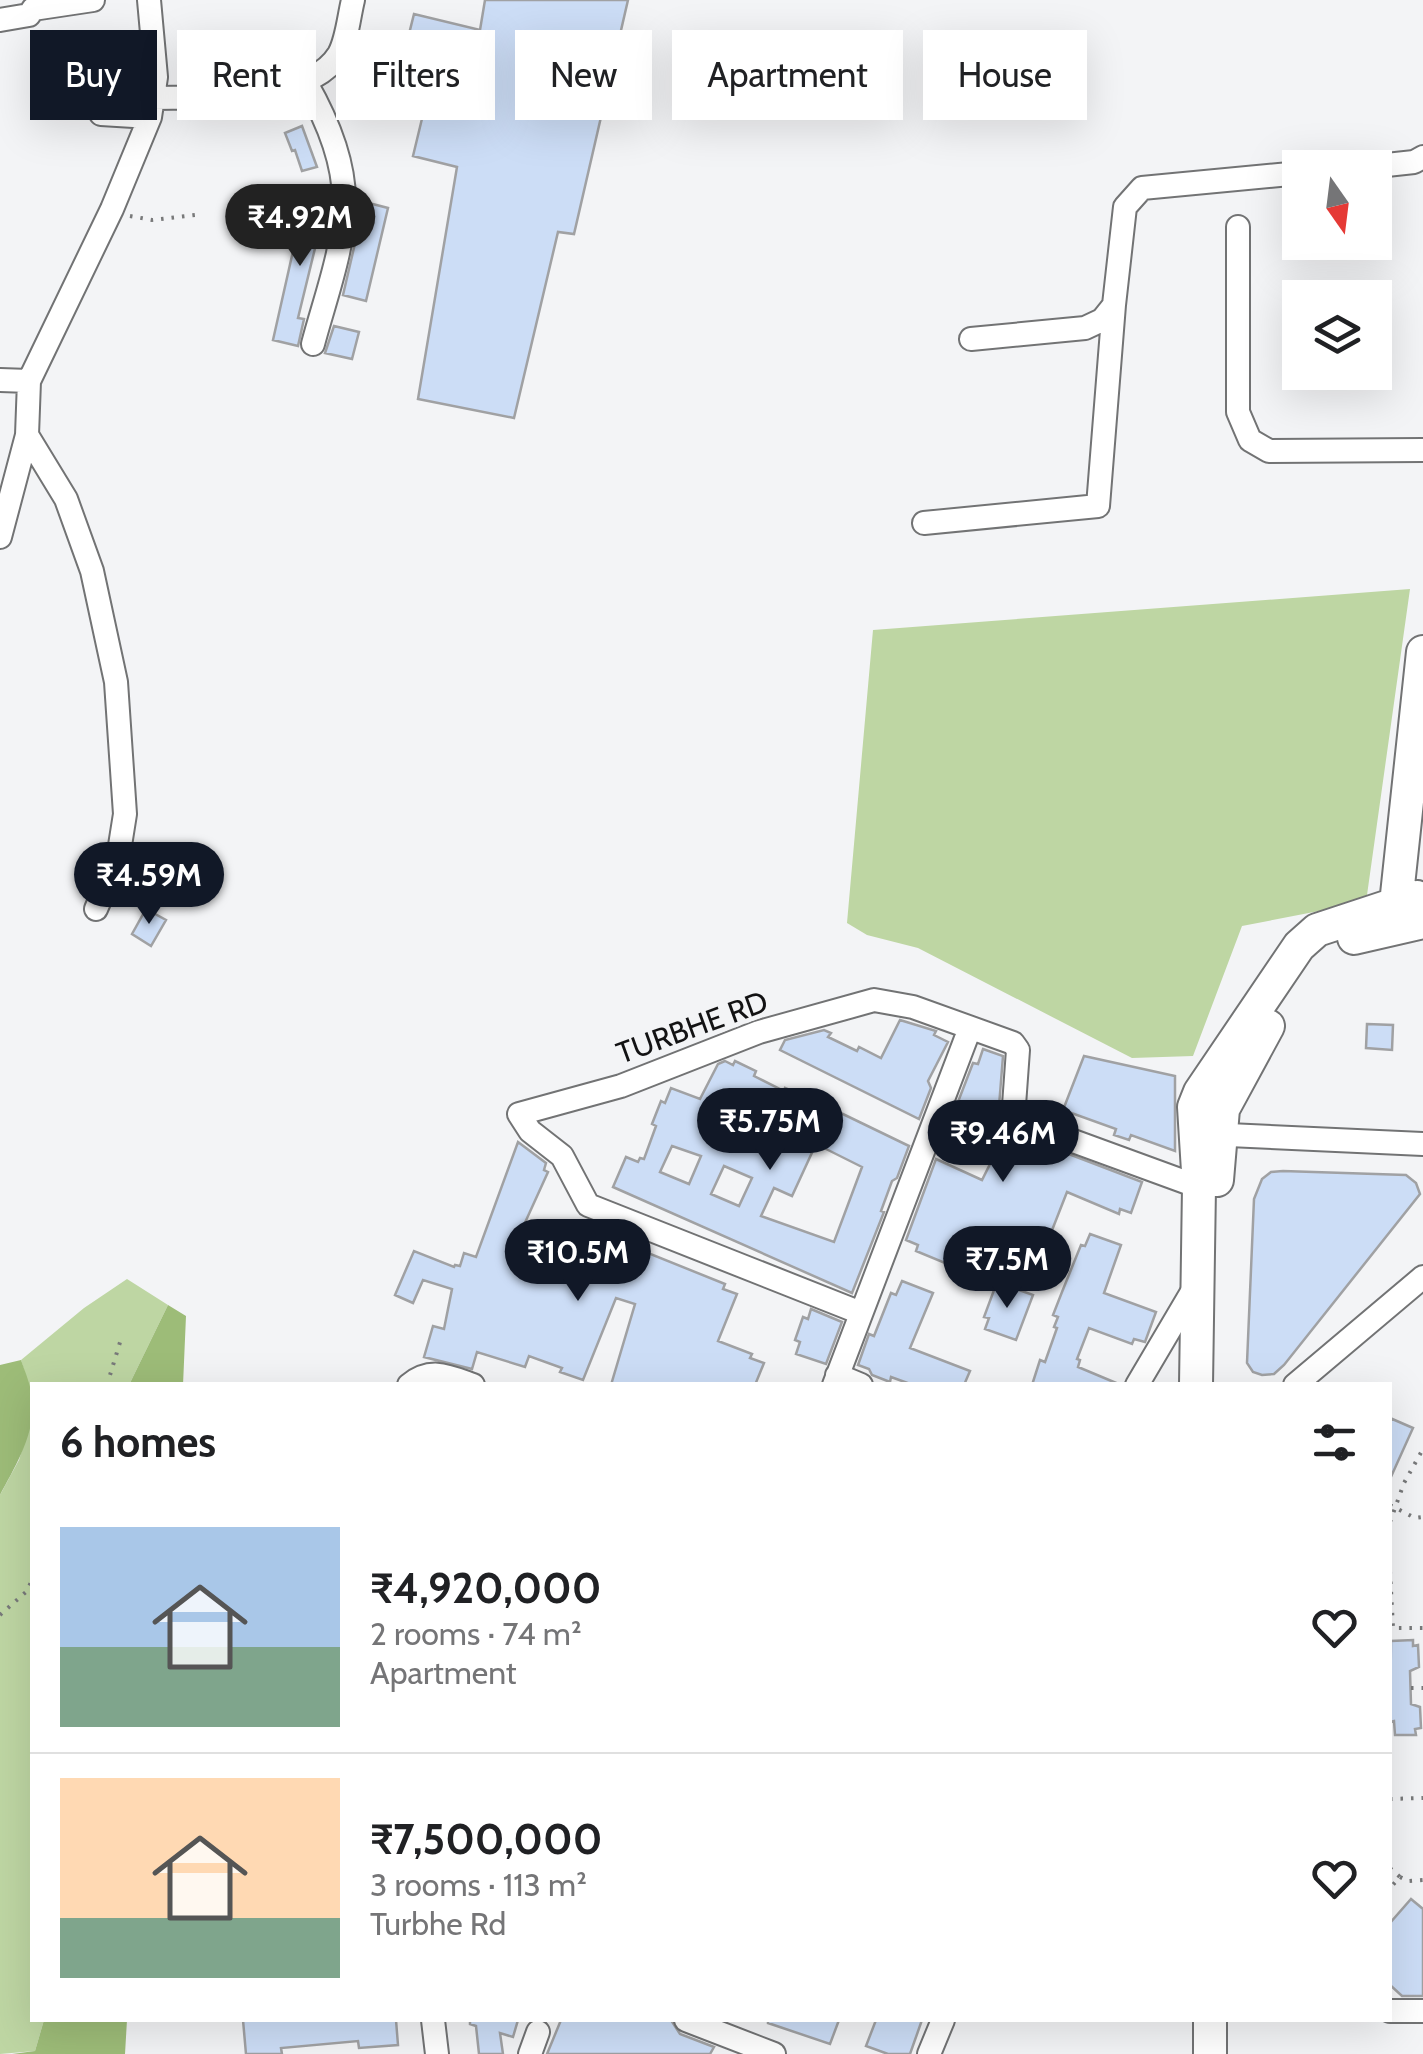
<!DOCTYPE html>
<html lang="en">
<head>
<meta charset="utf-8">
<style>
  :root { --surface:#fff; --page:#f2f2f2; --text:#202124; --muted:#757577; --line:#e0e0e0; --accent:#111827 }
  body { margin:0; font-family:Cabin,sans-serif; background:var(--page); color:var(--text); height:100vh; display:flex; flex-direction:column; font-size:38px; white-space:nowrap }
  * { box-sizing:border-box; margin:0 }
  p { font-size:32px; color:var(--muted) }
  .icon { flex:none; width:55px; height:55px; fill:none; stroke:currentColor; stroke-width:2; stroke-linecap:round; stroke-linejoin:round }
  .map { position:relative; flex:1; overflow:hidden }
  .side { position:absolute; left:30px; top:1382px; width:1362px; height:640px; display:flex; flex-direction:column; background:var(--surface); border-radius:0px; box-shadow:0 10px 40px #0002 }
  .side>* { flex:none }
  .hud { position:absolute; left:30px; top:30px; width:1365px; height:90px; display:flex; gap:20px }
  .needle { width:65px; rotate:166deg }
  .fabs { position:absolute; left:1282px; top:150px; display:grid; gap:20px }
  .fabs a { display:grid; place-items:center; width:110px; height:110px; border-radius:0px; background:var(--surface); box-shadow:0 10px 40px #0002; font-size:50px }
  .price { position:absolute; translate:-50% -85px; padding:0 22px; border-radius:35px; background:var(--accent); color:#fff; font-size:32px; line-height:65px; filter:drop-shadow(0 2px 5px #0008) }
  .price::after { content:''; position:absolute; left:50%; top:60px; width:30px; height:22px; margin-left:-15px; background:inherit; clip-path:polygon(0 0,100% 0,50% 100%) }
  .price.selected { background:#222; color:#fff }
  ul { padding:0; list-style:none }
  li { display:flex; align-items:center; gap:30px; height:250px; padding:0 30px }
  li+li { border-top:2px solid var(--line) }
  li span { display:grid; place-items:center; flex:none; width:280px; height:200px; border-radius:0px; color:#555 }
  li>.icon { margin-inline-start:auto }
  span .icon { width:120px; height:120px; fill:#fffc; stroke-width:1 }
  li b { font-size:42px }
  h2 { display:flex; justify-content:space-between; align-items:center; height:120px; padding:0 30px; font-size:42px }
  .pill { padding:0 35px; border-radius:0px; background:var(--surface); box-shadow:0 10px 40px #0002; font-size:35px; line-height:90px }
  .pill.selected { background:var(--accent); color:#fff }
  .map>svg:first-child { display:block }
  .green { fill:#bed6a3 }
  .forest { fill:#9dbc78 }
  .building { fill:#ccddf6; stroke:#a0a1a3; stroke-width:2.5; fill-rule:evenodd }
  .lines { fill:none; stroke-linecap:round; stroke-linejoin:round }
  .street-casing { stroke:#727374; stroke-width:26 }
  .secondary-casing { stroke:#727374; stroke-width:36 }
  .path { stroke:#78797a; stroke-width:4; stroke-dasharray:2.5 8; stroke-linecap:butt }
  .street { stroke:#fff; stroke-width:22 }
  .secondary { stroke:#fff; stroke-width:32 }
  .labels { text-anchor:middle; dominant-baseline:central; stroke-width:9; stroke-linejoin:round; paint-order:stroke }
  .street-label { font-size:30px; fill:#121213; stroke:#f3f4f6 }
</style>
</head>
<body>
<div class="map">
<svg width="1423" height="2054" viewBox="0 0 1423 2054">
  <rect width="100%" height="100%" fill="#f3f4f6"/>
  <!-- green -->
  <path class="green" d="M 1410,589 L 1367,895 L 1350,905 L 1242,926 L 1193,1056 L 1132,1058 L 918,948 L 867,935 L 847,923 L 873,630 Z
    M 127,1279 L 168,1305 L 129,1385 L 32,1385 L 32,1397 L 21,1360 L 84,1308 Z
    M 32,1418 L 32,2020 L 44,2020 L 35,2051 L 0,2054 L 0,1495 L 19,1460 Z"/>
  <!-- forest -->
  <path class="forest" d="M 168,1305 L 186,1316 L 183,1385 L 129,1385 Z
    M 21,1360 C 25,1372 31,1385 32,1398 C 37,1431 15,1467 0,1495 L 0,1365 Z
    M 44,2020 L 127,2020 L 125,2054 L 12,2054 L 35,2051 Z"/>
  <!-- building -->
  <path class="building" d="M 485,0 L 628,0 L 574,234 L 558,232 L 514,418 L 418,399 L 457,167 L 413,156 L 427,98 L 407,93 L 410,81 L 404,79 L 411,52 L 405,50 L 414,14 L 480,30 Z
    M 302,126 L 317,167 L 302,171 L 295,150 L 292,151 L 285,133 Z
    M 307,189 L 328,195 L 298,318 L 304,319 L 298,346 L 273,340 Z
    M 361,201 L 388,208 L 366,301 L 343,295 L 356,239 Z
    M 334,326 L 359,332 L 352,359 L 325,353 Z
    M 146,909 L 166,920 L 151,946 L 132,934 Z
    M 900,1020 L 936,1031 L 934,1035 L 948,1042 L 928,1081 L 931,1088 L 919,1119 L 780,1050 L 785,1040 L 824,1030 L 831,1033 L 828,1037 L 857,1051 L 859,1047 L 881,1058 Z
    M 1367,1024 L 1393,1025 L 1392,1050 L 1366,1048 Z
    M 983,1049 L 1003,1056 L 999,1106 L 993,1125 L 1142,1182 L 1131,1213 L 1120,1209 L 1119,1214 L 1067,1192 L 1049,1238 L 1040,1235 L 1038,1243 L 1009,1232 L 991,1282 L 916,1251 L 918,1245 L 906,1240 L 936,1159 L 982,1180 L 994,1156 L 946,1133 L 973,1063 L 978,1064 Z
    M 1084,1056 L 1175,1076 L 1175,1151 L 1131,1135 L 1129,1140 L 1114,1135 L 1116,1129 L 1063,1110 Z
    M 725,1061 L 733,1065 L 735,1061 L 756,1071 L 754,1076 L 784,1091 L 785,1088 L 816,1101 L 909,1146 L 897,1178 L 892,1181 L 881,1211 L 884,1212 L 852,1293 L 613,1187 L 626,1157 L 638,1162 L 640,1158 L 644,1159 L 656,1126 L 652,1124 L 661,1101 L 665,1103 L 671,1088 L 700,1099 L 718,1064 ZM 816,1144 L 862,1167 L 834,1242 L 761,1216 L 774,1188 L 792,1196 ZM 672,1146 L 701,1156 L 689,1184 L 660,1172 ZM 724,1166 L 752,1178 L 739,1206 L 711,1194 Z
    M 518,1142 L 546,1163 L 544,1170 L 548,1172 L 523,1227 L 528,1229 L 517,1257 L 547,1269 L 545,1274 L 577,1287 L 598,1234 L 605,1236 L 607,1232 L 629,1240 L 628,1245 L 725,1284 L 723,1289 L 737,1294 L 718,1341 L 752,1354 L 750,1358 L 764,1363 L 755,1385 L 611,1385 L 635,1304 L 616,1298 L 583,1380 L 560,1372 L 562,1368 L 529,1356 L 525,1367 L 477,1352 L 472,1369 L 424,1357 L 433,1326 L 444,1329 L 452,1289 L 423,1280 L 413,1303 L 395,1295 L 414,1251 L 454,1267 L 455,1265 L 460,1266 L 464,1253 L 476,1257 Z
    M 1283,1171 L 1406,1175 L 1416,1183 L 1420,1194 L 1284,1365 L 1274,1374 L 1262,1375 L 1253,1372 L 1247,1363 L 1254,1199 L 1262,1179 L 1271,1172 Z
    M 1090,1234 L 1121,1245 L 1104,1293 L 1156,1312 L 1145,1342 L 1134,1339 L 1132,1344 L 1089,1328 L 1077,1359 L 1080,1360 L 1078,1367 L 1121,1385 L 1032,1385 L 1040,1360 L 1045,1362 L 1057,1328 L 1054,1327 L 1058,1317 L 1053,1315 L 1062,1292 L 1081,1245 L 1085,1246 Z
    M 902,1281 L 933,1293 L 910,1348 L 970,1371 L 964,1385 L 913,1385 L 891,1377 L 890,1382 L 872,1375 L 869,1369 L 858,1365 L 869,1334 L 874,1336 L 891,1293 L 896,1295 Z
    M 997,1282 L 1033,1295 L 1016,1340 L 985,1329 L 989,1318 L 984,1317 Z
    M 811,1309 L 842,1322 L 826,1364 L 796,1354 L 800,1342 L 795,1340 L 803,1317 L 808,1319 Z
    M 1390,1418 L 1413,1428 L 1390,1479 Z
    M 1413,1640 L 1413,1646 L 1418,1645 L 1419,1667 L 1410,1671 L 1411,1704 L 1420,1707 L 1421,1728 L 1415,1729 L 1416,1735 L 1395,1735 L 1394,1721 L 1390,1722 L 1391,1641 Z
    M 1411,1899 L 1423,1909 L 1423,1996 L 1402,1996 L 1390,1985 L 1390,1923 Z
    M 243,2020 L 396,2020 L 398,2045 L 359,2048 L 358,2041 L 281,2048 L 282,2054 L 246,2054 Z
    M 470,2020 L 518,2020 L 513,2037 L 500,2033 L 503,2054 L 479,2054 L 476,2026 L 470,2024 Z
    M 561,2020 L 671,2020 L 680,2034 L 714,2047 L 710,2054 L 547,2054 Z
    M 768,2020 L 839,2020 L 830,2044 L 768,2023 Z
    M 876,2020 L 922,2020 L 910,2054 L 888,2054 L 866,2046 Z"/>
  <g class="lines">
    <!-- street casing -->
    <g class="street-casing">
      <path id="street" d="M 0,20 L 29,15 L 33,9 L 93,0
        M 306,83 C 326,118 344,159 344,200 C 345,247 325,298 313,344
        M 153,98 C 204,97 309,103 339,54 C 347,40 349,16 353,0
        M 101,114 L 150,117
        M 1359,168 L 1414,162 L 1423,157
        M 1238,227 L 1238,412 L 1250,440 L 1269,451 L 1423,450
        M 971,339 L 1085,328 L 1102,320 L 1114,305 L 1125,207 L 1142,188 L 1300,173
        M 0,380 L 29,381
        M 924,523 L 1098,506 L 1114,305
        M 0,537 L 27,435
        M 96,909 L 118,858 L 125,814 L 116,682 L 92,571 L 66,499 L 27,435 L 29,381 L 112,209 L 150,117 L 156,77 L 149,0
        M 1207,1134 L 1423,1144
        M 861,1313 L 588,1205 L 562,1156 L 530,1131 L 519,1114 L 621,1086 L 759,1032 L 874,1000 L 913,1007 L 1013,1043 L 1018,1050 L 1013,1119 L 1199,1187
        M 837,1375 L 861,1385
        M 409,1385 C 431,1367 448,1376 473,1385
        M 834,1385 L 970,1028
        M 1137,1385 L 1196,1285
        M 1295,1385 L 1423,1277
        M 1390,2011 L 1423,2011
        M 433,2020 L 437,2054
        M 686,2020 L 774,2054
        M 530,2054 L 538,2032
        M 929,2054 L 943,2020"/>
    </g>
    <!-- secondary casing -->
    <g class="secondary-casing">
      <path id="secondary" d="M 1405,920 L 1396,904 L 1423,652
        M 1354,938 L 1423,922
        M 1217,1180 L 1223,1109 L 1268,1026
        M 1196,1385 L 1199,1187 L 1194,1107 L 1200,1092 L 1299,946 L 1317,930 L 1417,897
        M 1210,2054 L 1210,2020"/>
    </g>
    <!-- path -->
    <path class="path" d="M 130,216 L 152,220 L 195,215
      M 107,1385 L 121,1339
      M 1390,1505 L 1415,1518 L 1423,1517
      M 1390,1522 L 1404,1483 L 1423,1449
      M 1390,1571 L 1393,1628 L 1423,1628
      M 0,1615 L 27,1591 L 32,1580
      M 1411,1688 L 1423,1688
      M 1390,1799 L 1423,1798
      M 1390,1868 L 1400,1877 L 1390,1888
      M 1400,1877 L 1408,1881 L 1423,1880"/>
    <!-- street -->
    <use href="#street" class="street"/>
    <!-- secondary -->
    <use href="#secondary" class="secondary"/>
  </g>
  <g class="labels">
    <!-- street labels -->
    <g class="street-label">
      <text transform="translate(692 1027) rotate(-20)">TURBHE RD</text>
    </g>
  </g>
</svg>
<div class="fabs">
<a><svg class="needle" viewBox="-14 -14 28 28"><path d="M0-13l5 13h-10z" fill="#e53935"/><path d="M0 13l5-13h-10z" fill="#757577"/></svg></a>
<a><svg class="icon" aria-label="layers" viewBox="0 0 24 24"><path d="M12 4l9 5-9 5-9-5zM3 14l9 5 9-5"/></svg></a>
</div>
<b class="price selected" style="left:300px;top:269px">₹4.92M</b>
<b class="price" style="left:149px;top:927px">₹4.59M</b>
<b class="price" style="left:770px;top:1173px">₹5.75M</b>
<b class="price" style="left:1003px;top:1185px">₹9.46M</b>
<b class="price" style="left:578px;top:1304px">₹10.5M</b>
<b class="price" style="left:1007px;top:1311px">₹7.5M</b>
<div class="hud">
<a class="pill selected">Buy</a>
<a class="pill">Rent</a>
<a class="pill">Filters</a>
<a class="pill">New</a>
<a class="pill">Apartment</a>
<a class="pill">House</a>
</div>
<section class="side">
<h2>6 homes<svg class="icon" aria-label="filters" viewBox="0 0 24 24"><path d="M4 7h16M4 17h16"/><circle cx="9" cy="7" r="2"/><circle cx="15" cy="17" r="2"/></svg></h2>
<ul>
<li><span style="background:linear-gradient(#a9c7e8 60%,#7fa58c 0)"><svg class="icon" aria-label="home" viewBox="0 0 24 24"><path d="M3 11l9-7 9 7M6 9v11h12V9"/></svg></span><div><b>₹4,920,000</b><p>2 rooms · 74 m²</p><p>Apartment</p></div><svg class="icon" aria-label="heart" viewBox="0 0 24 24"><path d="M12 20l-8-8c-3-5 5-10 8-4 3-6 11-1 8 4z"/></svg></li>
<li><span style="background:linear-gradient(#ffd9b3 70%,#7fa58c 0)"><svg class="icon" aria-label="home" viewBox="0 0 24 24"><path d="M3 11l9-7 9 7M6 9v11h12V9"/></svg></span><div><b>₹7,500,000</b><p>3 rooms · 113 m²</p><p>Turbhe Rd</p></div><svg class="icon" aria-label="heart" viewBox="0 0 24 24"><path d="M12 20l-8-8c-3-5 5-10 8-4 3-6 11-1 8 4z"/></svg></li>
</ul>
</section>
</div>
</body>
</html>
